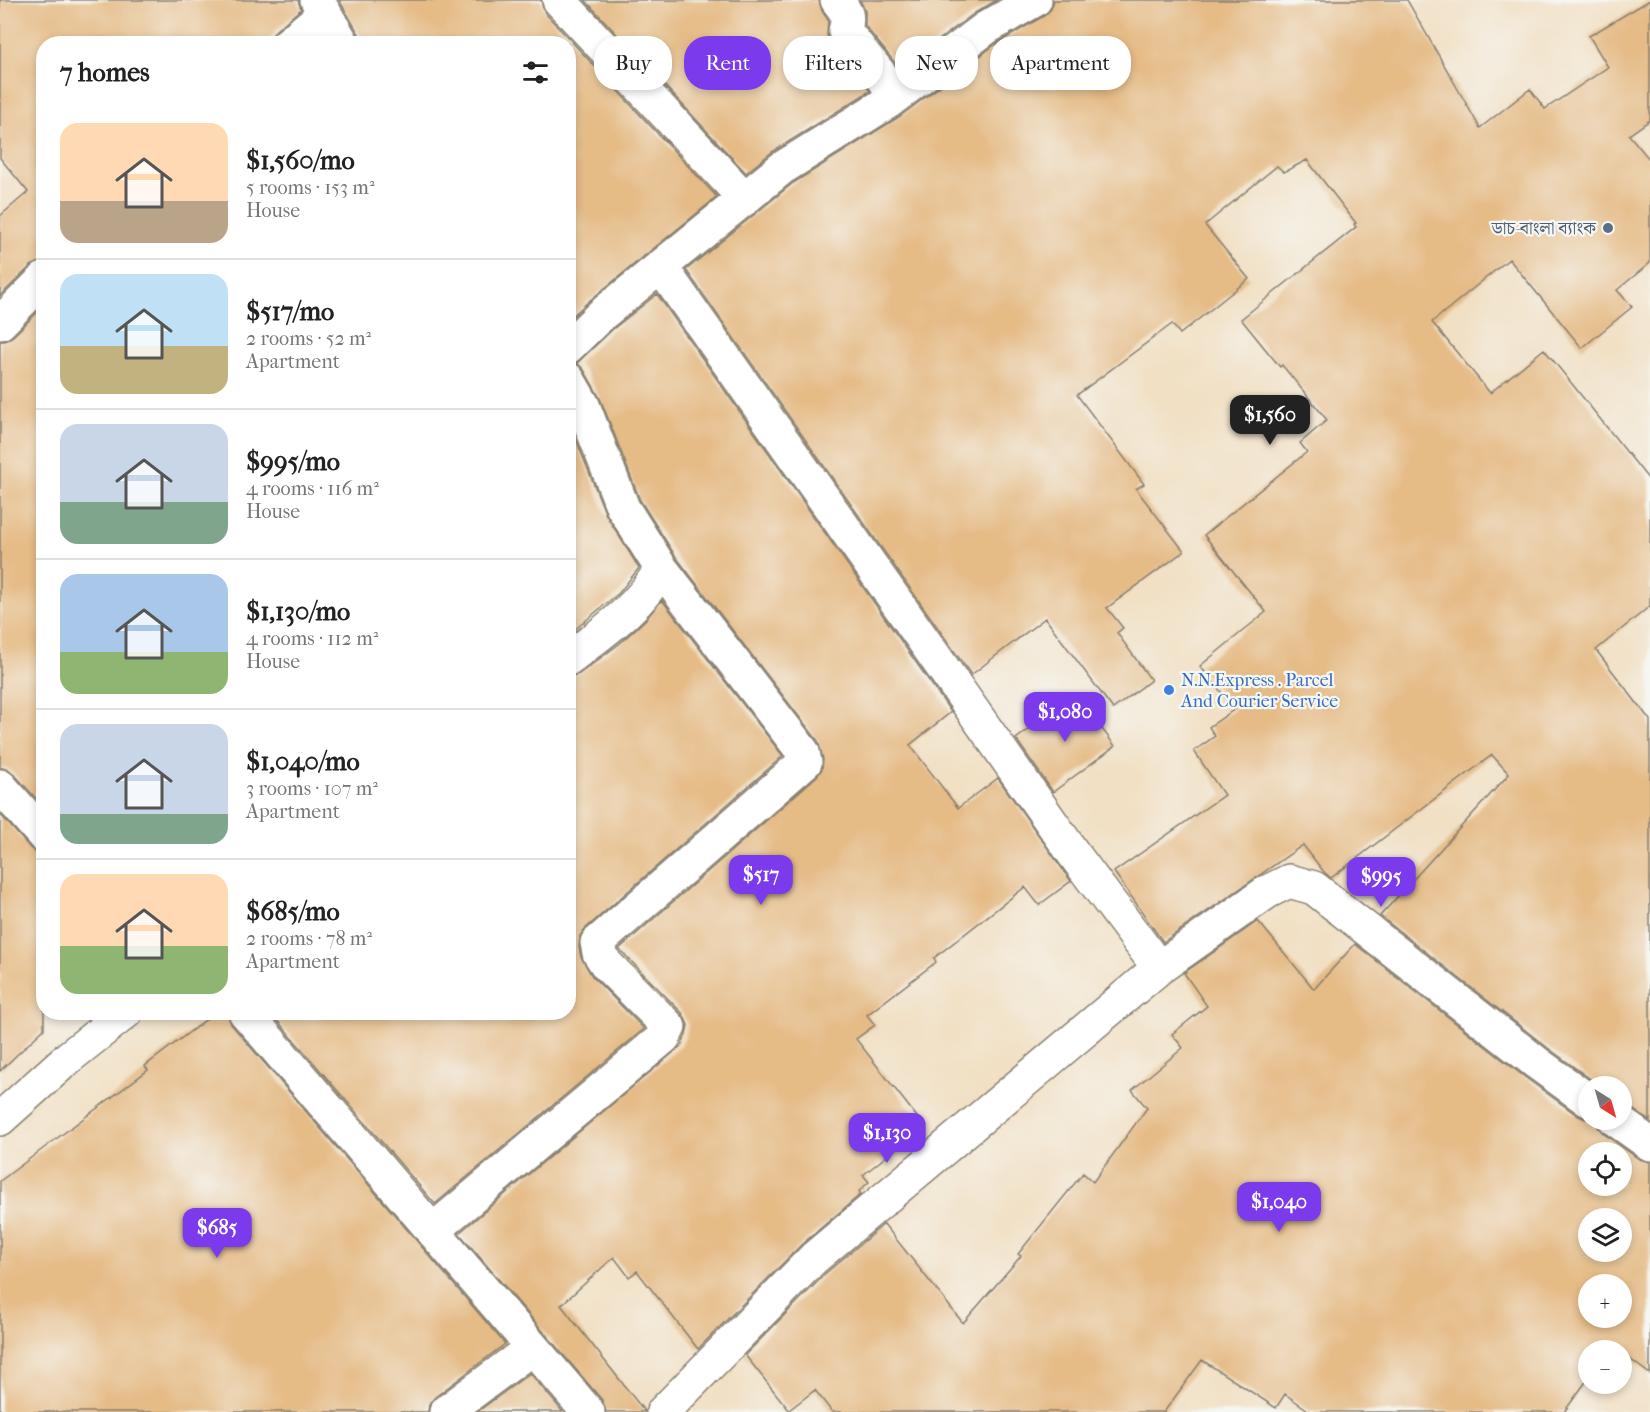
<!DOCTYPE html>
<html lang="en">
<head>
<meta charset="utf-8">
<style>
  :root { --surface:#fff; --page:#f2f2f2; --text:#222; --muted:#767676; --line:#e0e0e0; --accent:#7c3aed }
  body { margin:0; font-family:"IM FELL French Canon","Noto Serif Bengali",serif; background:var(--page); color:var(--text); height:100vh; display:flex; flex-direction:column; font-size:22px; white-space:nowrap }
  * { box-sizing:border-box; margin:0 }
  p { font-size:20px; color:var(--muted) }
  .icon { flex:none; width:33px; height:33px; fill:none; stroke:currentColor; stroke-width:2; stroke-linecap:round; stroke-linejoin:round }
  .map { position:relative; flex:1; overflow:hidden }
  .drawer { position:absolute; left:36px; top:36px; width:540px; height:984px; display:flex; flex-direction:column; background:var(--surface); border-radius:24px; box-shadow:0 3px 9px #0003 }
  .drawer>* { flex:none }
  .hud { position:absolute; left:594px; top:36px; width:570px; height:54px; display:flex; gap:12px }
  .needle { width:39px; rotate:143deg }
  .buttons { position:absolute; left:1578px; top:1076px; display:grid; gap:12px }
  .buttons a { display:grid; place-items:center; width:54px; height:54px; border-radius:50%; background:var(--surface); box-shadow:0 3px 9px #0003; font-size:30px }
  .price { position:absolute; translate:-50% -51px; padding:0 14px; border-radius:12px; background:var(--accent); color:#fff; font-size:20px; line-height:39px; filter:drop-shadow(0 2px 3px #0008) }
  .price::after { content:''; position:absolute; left:50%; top:36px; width:18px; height:14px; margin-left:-9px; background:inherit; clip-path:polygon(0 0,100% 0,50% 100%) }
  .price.active { background:#222; color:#fff }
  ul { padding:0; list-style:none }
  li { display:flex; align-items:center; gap:18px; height:150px; padding:0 24px }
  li+li { border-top:2px solid var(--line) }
  li span { display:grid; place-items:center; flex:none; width:168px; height:120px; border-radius:18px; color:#555 }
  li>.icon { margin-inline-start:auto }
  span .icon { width:72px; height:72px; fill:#fffc; stroke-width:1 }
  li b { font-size:26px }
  h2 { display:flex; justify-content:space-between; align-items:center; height:72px; padding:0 24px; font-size:26px }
  .chip { padding:0 21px; border-radius:24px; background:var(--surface); box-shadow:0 3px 9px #0003; font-size:21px; line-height:54px }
  .chip.active { background:var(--accent); color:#fff }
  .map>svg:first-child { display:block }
  .building { fill:#e5bb86; fill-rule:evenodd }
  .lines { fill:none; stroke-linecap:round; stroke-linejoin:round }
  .minor-casing { stroke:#867e70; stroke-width:36 }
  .minor { stroke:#fff; stroke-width:33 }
  .service-dot { fill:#5c6f8a; stroke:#f6f6f2; stroke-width:2 }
  .shop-dot { fill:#3f7fe0; stroke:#f6f6f2; stroke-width:2 }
  .labels { text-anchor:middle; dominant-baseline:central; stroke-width:4.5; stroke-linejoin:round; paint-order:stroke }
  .service-label { font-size:18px; fill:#4e5e75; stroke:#f6f6f2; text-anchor:end }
  .shop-label { font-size:18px; fill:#366cbe; stroke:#f6f6f2; text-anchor:start }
</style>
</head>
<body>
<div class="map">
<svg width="1650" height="1412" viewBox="0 0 1650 1412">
  <rect width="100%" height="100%" fill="#f6f6f2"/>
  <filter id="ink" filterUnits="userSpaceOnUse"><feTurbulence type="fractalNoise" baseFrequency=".0167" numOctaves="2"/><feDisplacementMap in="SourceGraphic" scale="12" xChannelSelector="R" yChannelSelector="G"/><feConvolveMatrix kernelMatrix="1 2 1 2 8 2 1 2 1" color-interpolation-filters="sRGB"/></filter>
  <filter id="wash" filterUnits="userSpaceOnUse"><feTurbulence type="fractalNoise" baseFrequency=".008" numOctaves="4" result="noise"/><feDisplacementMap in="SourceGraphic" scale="24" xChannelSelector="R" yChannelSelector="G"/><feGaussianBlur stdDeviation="1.35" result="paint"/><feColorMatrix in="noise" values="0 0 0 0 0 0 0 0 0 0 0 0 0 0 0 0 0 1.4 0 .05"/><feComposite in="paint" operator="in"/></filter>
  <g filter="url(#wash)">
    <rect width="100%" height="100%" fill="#f1e0c4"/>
    <g id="blocks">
      <!-- building -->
      <path class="building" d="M 0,0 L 298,0 L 301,9 L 276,30 L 271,37 L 270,44 L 44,44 L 44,261 L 31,266 L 0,296 L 0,216 L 28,192 L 0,158 Z
        M 339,0 L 541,0 L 545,13 L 717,197 L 589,301 L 568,320 L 568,44 L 362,44 L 359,34 Z
        M 585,0 L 819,0 L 822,11 L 828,20 L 827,35 L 830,42 L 870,91 L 772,152 L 746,173 Z
        M 860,0 L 997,0 L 975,13 L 900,69 L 865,26 L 865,11 Z
        M 1054,0 L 1407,0 L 1480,128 L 1530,89 L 1545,109 L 1608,67 L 1589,36 L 1650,0 L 1650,120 L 1629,135 L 1650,160 L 1650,263 L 1617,290 L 1632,307 L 1582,348 L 1509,259 L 1432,322 L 1490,393 L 1544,349 L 1650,481 L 1650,606 L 1596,650 L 1650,720 L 1650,1121 L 1622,1102 L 1622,1086 L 1600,1086 L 1548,1048 L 1380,916 L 1509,774 L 1492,755 L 1331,878 L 1324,872 L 1303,845 L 1163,942 L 1114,872 L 1224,795 L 1194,751 L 1215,736 L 1209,727 L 1235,709 L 1200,666 L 1266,612 L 1204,535 L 1307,452 L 1300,443 L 1327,420 L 1282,365 L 1280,367 L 1241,319 L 1356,227 L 1354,224 L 1356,223 L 1307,160 L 1284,172 L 1277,166 L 1205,225 L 1249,279 L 1180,334 L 1172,324 L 1077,395 L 1144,484 L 1136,489 L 1184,551 L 1107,608 L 1123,628 L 1117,633 L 1151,680 L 1113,709 L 1045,618 L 971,675 L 686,270 L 793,183 L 899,117 L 996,44 L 1044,16 L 1051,9 Z
        M 657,294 L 951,712 L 910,745 L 958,808 L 998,778 L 1071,881 L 1039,905 L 1025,887 L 934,958 L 936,962 L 867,1015 L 875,1025 L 856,1039 L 924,1126 L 863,1175 L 869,1182 L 859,1191 L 861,1194 L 801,1245 L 698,1349 L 637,1271 L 629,1277 L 614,1257 L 561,1305 L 645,1412 L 606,1412 L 602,1400 L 459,1233 L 681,1046 L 686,1035 L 688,1025 L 683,1014 L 619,949 L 817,776 L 822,769 L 823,759 L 818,741 L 676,557 L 640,500 L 600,398 L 584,370 L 577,363 L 613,329 Z
        M 44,306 L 44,807 L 14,774 L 7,768 L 0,768 L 0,341 L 5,341 L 13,336 Z
        M 568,419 L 606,515 L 639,568 L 619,593 L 568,635 Z
        M 662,600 L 783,756 L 585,929 L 580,936 L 579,947 L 581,957 L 592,976 L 644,1029 L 435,1204 L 270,1012 L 568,1012 L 568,677 L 579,674 L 619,644 L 645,620 Z
        M 1076,694 L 1115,746 L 1053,792 L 1016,739 Z
        M 0,814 L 30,848 L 37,854 L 44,854 L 44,1029 L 0,1071 Z
        M 1258,921 L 1314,989 L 1355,944 L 1526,1078 L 1577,1115 L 1585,1119 L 1597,1119 L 1598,1127 L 1604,1134 L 1639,1159 L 1650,1162 L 1650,1374 L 1622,1353 L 1622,1350 L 1613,1346 L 1610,1350 L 1588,1350 L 1588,1379 L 1564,1412 L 1311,1412 L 1285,1394 L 1276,1408 L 1202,1360 L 1164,1412 L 832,1412 L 815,1390 L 789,1410 L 745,1355 L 827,1272 L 884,1224 L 963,1323 L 1021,1256 L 1018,1254 L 1083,1173 L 1093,1182 L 1147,1108 L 1132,1090 L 1183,1048 L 1172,1034 L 1207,1006 L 1184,973 ZM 1588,1152 L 1622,1152 L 1622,1185 L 1588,1185 ZM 1588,1218 L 1622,1218 L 1622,1251 L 1588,1251 ZM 1588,1284 L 1622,1284 L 1622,1317 L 1588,1317 Z
        M 216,1012 L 227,1012 L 231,1024 L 505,1344 L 435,1397 L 429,1404 L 428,1412 L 0,1412 L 0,1181 L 148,1070 L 145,1066 Z
        M 530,1373 L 563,1412 L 477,1412 Z"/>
    </g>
  </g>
  <g filter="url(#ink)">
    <use href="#blocks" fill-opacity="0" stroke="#867e70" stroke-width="1.5"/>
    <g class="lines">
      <!-- minor casing -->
      <g class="minor-casing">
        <path id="minor" d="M 317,0 L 343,44
          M 559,0 L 745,199
          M 837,0 C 847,13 849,15 845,31 L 897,95
          M 288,44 L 325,13
          M 661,267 L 1073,853 L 1159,968
          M 0,323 L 44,279
          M 568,347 L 601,315 L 782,168 L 888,102 L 986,28 L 1035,0
          M 568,379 L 583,405 L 623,508 L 661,568 C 642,606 602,633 568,659
          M 0,786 L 44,836
          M 245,1012 L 588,1412
          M 0,1119 L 68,1058 L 126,1012
          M 1615,1119 L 1650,1144
          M 432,1231 L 664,1037 L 669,1027 L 607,965 L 599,953 L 597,943 L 805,762 L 803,752 L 661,568
          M 446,1412 L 532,1348
          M 663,1412 L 814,1258 L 1159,968 L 1267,892 L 1289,881 L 1314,888 L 1537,1063 L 1588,1100"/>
      </g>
      <!-- minor -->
      <use href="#minor" class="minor"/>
    </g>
  </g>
  <!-- markers -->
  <circle class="service-dot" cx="1608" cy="228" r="6"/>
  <circle class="shop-dot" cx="1169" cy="690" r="6"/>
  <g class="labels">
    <!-- service labels -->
    <g class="service-label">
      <text x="1596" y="228">ডাচ-বাংলা ব্যাংক</text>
    </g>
    <!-- shop labels -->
    <g class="shop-label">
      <text x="1181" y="680">N.N.Express . Parcel<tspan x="1181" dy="21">And Courier Service</tspan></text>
    </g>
  </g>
</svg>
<div class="buttons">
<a><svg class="needle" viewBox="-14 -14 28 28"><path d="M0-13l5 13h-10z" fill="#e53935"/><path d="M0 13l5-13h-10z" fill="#767676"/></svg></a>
<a><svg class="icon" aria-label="locate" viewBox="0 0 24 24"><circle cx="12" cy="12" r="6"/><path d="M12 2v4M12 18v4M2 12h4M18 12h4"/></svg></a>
<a><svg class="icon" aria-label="layers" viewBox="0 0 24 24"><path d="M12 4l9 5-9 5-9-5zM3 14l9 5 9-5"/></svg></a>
<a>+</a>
<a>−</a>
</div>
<b class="price active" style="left:1270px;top:446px">$1,560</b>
<b class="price" style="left:1065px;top:743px">$1,080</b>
<b class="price" style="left:761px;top:906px">$517</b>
<b class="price" style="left:1381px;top:908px">$995</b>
<b class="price" style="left:887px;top:1164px">$1,130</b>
<b class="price" style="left:1279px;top:1233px">$1,040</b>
<b class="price" style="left:217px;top:1259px">$685</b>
<div class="hud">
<a class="chip">Buy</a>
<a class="chip active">Rent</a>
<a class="chip">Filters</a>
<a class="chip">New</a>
<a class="chip">Apartment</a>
</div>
<section class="drawer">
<h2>7 homes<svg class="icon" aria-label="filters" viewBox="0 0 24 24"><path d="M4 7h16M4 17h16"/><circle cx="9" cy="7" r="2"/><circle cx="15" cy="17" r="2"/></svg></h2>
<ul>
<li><span style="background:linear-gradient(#ffd9b3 65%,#b9a48a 0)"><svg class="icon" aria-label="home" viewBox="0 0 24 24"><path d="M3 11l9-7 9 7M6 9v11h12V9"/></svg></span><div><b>$1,560/mo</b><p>5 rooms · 153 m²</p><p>House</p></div></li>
<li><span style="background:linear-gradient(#bfe0f5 60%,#c2b280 0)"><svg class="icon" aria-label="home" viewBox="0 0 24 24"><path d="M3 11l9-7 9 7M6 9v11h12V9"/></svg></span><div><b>$517/mo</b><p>2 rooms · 52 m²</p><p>Apartment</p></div></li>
<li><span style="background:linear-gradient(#c9d6e8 65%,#7fa58c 0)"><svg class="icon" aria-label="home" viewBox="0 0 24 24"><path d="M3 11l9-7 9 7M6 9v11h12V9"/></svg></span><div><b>$995/mo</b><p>4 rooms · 116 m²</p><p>House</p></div></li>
<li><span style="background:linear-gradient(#a9c7e8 65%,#8fb573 0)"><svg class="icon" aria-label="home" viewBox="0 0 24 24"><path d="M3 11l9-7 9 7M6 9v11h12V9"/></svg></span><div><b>$1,130/mo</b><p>4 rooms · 112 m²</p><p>House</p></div></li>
<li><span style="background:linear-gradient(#c9d6e8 75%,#7fa58c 0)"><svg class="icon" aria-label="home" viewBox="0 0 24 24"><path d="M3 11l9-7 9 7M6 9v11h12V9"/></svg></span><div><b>$1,040/mo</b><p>3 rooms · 107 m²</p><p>Apartment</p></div></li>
<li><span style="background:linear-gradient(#ffd9b3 60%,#8fb573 0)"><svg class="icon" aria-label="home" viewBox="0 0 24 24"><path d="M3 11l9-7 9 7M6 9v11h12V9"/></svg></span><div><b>$685/mo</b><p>2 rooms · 78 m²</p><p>Apartment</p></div></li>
</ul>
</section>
</div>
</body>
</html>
